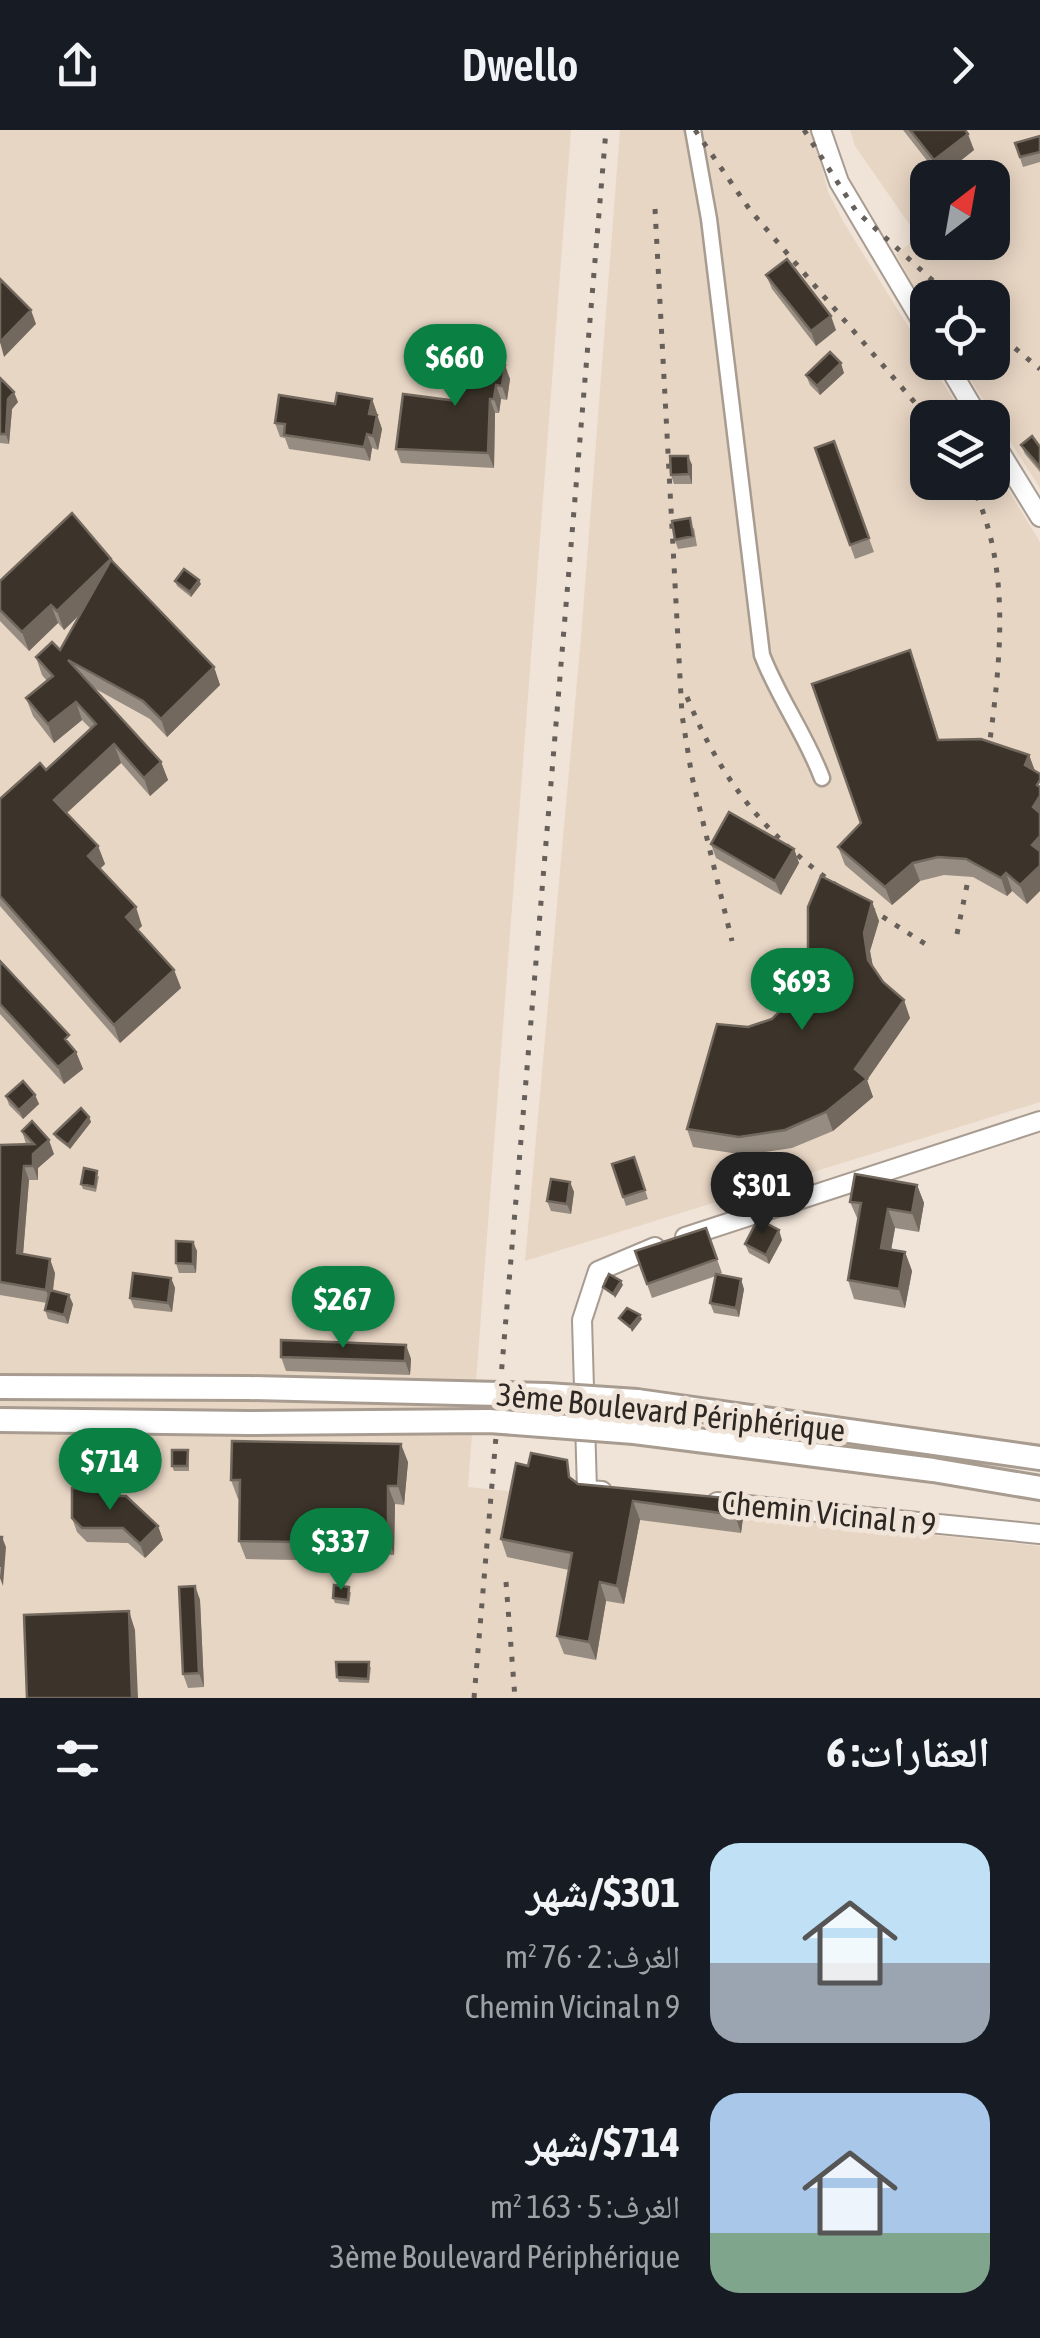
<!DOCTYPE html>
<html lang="ar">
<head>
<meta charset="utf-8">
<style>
  :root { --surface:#171b24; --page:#20242c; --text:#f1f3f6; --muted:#9ea1a6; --accent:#0b8043 }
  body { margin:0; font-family:"Asap Condensed","Noto Naskh Arabic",sans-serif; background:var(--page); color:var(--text); direction:rtl; height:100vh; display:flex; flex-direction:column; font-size:38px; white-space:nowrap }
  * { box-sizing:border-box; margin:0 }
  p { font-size:32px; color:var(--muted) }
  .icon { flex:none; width:55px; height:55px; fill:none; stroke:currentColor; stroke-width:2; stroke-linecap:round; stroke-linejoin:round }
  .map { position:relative; height:1568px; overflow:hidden; direction:ltr }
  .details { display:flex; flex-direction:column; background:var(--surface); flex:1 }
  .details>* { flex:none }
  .needle { width:65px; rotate:31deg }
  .tools { position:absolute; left:910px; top:30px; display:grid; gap:20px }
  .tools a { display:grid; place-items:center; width:100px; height:100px; border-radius:20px; background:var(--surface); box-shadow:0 5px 25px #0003; font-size:50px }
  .price { position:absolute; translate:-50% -85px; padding:0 22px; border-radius:35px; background:var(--accent); color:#fff; font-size:32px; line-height:65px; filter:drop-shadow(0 2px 5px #0008) }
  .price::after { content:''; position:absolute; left:50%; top:60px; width:30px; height:22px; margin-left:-15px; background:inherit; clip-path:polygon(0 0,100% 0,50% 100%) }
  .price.current { background:#222; color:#fff }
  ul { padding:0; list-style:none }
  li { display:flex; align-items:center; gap:30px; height:250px; padding:0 50px }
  li span { display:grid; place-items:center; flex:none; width:280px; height:200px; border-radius:30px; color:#555 }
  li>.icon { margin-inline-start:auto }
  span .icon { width:120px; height:120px; fill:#fffc; stroke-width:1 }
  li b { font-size:42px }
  h2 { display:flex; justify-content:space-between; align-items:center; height:120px; padding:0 50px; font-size:42px }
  header { display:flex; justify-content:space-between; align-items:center; height:130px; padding:0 50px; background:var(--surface); font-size:45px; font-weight:600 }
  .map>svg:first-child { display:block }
  .built { fill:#e8d6c4; fill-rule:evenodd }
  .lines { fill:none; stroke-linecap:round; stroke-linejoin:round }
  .minor-casing { stroke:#a89c91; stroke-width:19 }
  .tertiary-casing { stroke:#a89c91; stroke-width:22 }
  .trunk-casing { stroke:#a89c91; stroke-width:28 }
  .minor { stroke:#fff; stroke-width:14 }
  .tertiary { stroke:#fff; stroke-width:18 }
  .trunk { stroke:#fff; stroke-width:22 }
  .rail { stroke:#67605a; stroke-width:5; stroke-dasharray:5 10; stroke-linecap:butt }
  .trunk-bridge-casing { stroke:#a89c91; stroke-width:28; stroke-linecap:butt }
  .trunk-bridge { stroke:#fff; stroke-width:22 }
  .wall { fill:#968c81 }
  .shaded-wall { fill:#72685e }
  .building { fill:#3c342a; stroke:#72685e; stroke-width:2.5 }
  .labels { text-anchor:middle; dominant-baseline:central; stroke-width:10; stroke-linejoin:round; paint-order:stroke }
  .street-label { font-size:32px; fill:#2d2824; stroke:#f0e3d8 }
</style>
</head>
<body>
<header><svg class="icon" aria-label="forward" viewBox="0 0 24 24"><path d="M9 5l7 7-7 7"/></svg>Dwello<svg class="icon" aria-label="share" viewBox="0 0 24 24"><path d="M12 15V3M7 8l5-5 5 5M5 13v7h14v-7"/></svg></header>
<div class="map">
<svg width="1040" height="1568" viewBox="0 0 1040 1568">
  <rect width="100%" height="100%" fill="#f0e3d8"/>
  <!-- built -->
  <path class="built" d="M 0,0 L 571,0 L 468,1357 L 1040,1416 L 1040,1568 L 0,1568 Z
    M 620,0 L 813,0 L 828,62 L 843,91 L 964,287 L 928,288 L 928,352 L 992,352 L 993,335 L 1040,412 L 1040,972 L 525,1131 L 581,507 Z
    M 850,0 L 1040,0 L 1040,358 L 960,233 L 992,232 L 992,168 L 928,168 L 927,181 L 896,124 L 918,107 L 855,16 ZM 928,48 L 992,48 L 992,112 L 928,112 Z"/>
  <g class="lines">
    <!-- minor casing -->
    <g class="minor-casing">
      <path id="minor" d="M 693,0 L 709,89 L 762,525 C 779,569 806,605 822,648"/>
    </g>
    <!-- tertiary casing -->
    <g class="tertiary-casing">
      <path id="tertiary" d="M 821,0 L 839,52 L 928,202
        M 946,232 L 979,288
        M 992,309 L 1040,387
        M 685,1107 L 1040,991
        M 602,1361 L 587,1360 L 582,1190 L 598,1141 L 655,1117
        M 717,1372 L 1040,1404"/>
    </g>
    <!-- trunk casing -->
    <g class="trunk-casing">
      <path id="trunk" d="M 0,1257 L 249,1258
        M 637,1271 L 1040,1328
        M 0,1290 L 249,1293
        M 634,1302 L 933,1340 L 1040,1358"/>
    </g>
    <!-- minor -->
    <use href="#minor" class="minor"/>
    <!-- tertiary -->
    <use href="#tertiary" class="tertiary"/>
    <!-- trunk -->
    <use href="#trunk" class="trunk"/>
    <!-- rail -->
    <path class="rail" d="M 695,0 L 750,80 L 928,288
      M 804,0 L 856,81 L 952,168
      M 655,79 L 682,585 L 692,647 L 732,811
      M 992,199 L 1040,239
      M 970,352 C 1016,441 998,546 986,641
      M 687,567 C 741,699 812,742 927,815
      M 957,804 L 974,721
      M 506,1452 L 515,1568
      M 474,1568 L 606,0"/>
    <!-- trunk-bridge casing -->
    <g class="trunk-bridge-casing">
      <path id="trunk-bridge" d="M 249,1258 L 547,1265 L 637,1271
        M 249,1293 L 489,1291 L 634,1302"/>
    </g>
    <!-- trunk-bridge -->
    <use href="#trunk-bridge" class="trunk-bridge"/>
  </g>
  <!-- wall -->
  <path class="wall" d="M 903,0 L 965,0 L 974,20 L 940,47 Z
    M 1040,6 L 1040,32 L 1023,37 L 1015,13 Z
    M 766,145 L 836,200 L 816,216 L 772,159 Z
    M 498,218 L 503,235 L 510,249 L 507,270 L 501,269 L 499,283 L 495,283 L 494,338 L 401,333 L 396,319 L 457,271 Z
    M 844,243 L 820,265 L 810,255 L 806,245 Z
    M 0,248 L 18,272 L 12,279 L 9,314 L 0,313 Z
    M 372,269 L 382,299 L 378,320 L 372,318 L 370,331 L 289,319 L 285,308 L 280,307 L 275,293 L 335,274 Z
    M 834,311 L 874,422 L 855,429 L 815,318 Z
    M 1021,315 L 1040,317 L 1040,342 L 1025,324 Z
    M 688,326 L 692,335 L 692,354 L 674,354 L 671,345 Z
    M 694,398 L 697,416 L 678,419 L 675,410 Z
    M 111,429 L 214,537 L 220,555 L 167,607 L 150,589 L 94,558 L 161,632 L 168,650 L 150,666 L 121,633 L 67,683 L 98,716 L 105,734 L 100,739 L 142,796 L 138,800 L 174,840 L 181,858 L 120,913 L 0,776 L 0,669 L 46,640 L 91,599 L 82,590 L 54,613 L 33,586 L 26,568 L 47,551 L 42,545 L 36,527 L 60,520 L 81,483 L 64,500 L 58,493 L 29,521 L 0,491 L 0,451 Z
    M 175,451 L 201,454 L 191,467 L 177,456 Z
    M 917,538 L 939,610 L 1029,625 L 1035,641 L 1027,774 L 1012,761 L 1007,766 L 973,747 L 944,745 L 920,751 L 892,775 L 845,735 L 838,717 L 861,693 Z
    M 711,714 L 794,719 L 799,733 L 781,765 L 716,728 Z
    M 872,772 L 879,791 L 870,821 L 873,837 L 910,888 L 867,950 L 873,967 L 833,1001 L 792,1018 L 745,1025 L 693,1017 L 687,999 L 748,897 L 772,889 L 808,853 Z
    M 0,831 L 75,920 L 83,939 L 64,954 L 0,884 Z
    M 35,965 L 39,974 L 23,989 L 9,975 L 6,966 Z
    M 89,987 L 91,992 L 70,1019 L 56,1008 L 54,1004 Z
    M 22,1001 L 54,1024 L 38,1038 L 38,1050 L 29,1050 L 23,1124 L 55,1143 L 53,1161 L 73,1174 L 68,1194 L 48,1189 L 45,1180 L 47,1173 L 0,1165 L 0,1015 L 26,1014 Z
    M 634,1027 L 648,1069 L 626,1076 L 612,1034 Z
    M 99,1046 L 96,1062 L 83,1059 L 81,1054 Z
    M 570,1052 L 574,1062 L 571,1084 L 551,1081 L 547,1071 Z
    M 917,1055 L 924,1073 L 919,1102 L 895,1098 L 891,1120 L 905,1122 L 912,1141 L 905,1178 L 854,1169 L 848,1150 L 858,1090 L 850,1072 Z
    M 706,1098 L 722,1143 L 718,1145 L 744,1159 L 739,1187 L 714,1183 L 710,1173 L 716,1146 L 652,1168 L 635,1121 Z
    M 782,1110 L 769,1134 L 749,1123 L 745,1114 Z
    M 193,1112 L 197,1121 L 196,1143 L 179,1143 L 176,1133 Z
    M 171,1148 L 175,1158 L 172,1182 L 134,1178 L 130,1168 Z
    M 406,1215 L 411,1229 L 410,1245 L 286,1241 L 281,1227 Z
    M 189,1325 L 189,1341 L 174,1341 L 172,1336 Z
    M 408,1332 L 404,1375 L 395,1374 L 394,1425 L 354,1424 L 354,1431 L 246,1429 L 239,1411 L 240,1369 L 238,1369 L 231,1350 Z
    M 528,1336 L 574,1351 L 578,1354 L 737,1369 L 743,1388 L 741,1403 L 640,1390 L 624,1474 L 606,1471 L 596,1530 L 564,1524 L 557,1506 L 569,1440 L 507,1427 L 501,1409 Z
    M 111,1366 L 158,1396 L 163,1410 L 145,1428 L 128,1413 L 87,1412 L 77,1402 L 72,1388 Z
    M 195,1456 L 200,1470 L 204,1557 L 188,1558 L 183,1544 Z
    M 351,1462 L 349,1475 L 335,1473 L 333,1468 Z
    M 371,1537 L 369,1553 L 339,1552 L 337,1547 Z"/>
  <!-- shaded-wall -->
  <path class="shaded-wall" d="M 968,4 L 974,20 L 940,47 L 934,30 Z
    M 31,180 L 36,194 L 4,227 L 0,212 Z
    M 831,186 L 836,200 L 816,216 L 811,201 Z
    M 498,218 L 503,232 L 501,248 L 496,234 Z
    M 841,233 L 844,243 L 820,265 L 817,256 Z
    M 505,235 L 510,249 L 507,270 L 502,256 Z
    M 496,255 L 501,269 L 499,283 L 494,269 Z
    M 14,262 L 18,272 L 12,279 L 9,314 L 6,304 L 8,269 Z
    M 372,269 L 377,283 L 374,298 L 369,284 Z
    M 490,269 L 495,283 L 494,338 L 488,323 Z
    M 377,285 L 382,299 L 378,320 L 373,306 Z
    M 367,304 L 372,318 L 370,331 L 364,317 Z
    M 688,326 L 692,335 L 692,354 L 689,344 Z
    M 111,429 L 118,447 L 64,500 L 57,481 Z
    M 199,450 L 201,454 L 191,467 L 190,462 Z
    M 51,475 L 58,493 L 29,521 L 22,502 Z
    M 214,537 L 220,555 L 167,607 L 161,589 Z
    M 76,572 L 82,590 L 54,613 L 48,594 Z
    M 114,614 L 121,633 L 61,688 L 54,670 Z
    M 1029,625 L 1036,644 L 1025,635 Z
    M 161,632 L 168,650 L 150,666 L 144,648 Z
    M 1040,666 L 1040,694 L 1033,677 Z
    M 1040,706 L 1040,731 L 1032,715 Z
    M 98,716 L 105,734 L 94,744 L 88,726 Z
    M 794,719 L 799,733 L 781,765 L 775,751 Z
    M 913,733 L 920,751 L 892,775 L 885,757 Z
    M 1040,736 L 1040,761 L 1027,774 L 1020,755 Z
    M 1006,743 L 1012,761 L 1007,766 L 1001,748 Z
    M 872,772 L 879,791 L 870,821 L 875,848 L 868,830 L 864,803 Z
    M 136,777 L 142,796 L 132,805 L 126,787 Z
    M 174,840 L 181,858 L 120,913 L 114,895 Z
    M 904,870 L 910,888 L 867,950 L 873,967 L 833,1001 L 826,982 Z
    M 76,922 L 83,939 L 64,954 L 58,937 Z
    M 35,965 L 39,974 L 23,989 L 19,980 Z
    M 89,987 L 91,992 L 70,1019 L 68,1015 Z
    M 49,1010 L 54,1024 L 38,1038 L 38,1050 L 33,1036 L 33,1024 Z
    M 24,1036 L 29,1050 L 22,1137 L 17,1123 Z
    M 570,1052 L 574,1062 L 571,1084 L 567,1074 Z
    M 917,1055 L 924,1073 L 919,1102 L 912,1083 Z
    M 888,1079 L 895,1098 L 888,1137 L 881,1118 Z
    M 779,1100 L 782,1110 L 769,1134 L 766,1125 Z
    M 193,1112 L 197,1121 L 196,1143 L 193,1134 Z
    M 905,1122 L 912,1141 L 905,1178 L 899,1159 Z
    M 50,1129 L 55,1143 L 51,1174 L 46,1160 Z
    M 171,1148 L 175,1158 L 172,1182 L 168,1173 Z
    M 741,1149 L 744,1159 L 739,1187 L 736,1178 Z
    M 621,1151 L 623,1155 L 615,1168 L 613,1164 Z
    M 69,1165 L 73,1174 L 68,1194 L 64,1185 Z
    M 640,1185 L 642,1189 L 632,1202 L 630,1197 Z
    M 406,1215 L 411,1229 L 410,1245 L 405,1231 Z
    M 401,1314 L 408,1332 L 404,1375 L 398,1356 Z
    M 388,1356 L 395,1374 L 394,1425 L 388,1407 Z
    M 737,1369 L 743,1388 L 741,1403 L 735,1385 Z
    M 633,1371 L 640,1390 L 624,1474 L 617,1456 Z
    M 158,1396 L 163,1410 L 145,1428 L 140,1414 Z
    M 348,1406 L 354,1424 L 354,1431 L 348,1413 Z
    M 2,1407 L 6,1417 L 3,1456 L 0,1448 Z
    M 600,1452 L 606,1471 L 596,1530 L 589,1512 Z
    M 195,1456 L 200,1470 L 204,1557 L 199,1543 Z
    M 129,1481 L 135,1500 L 138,1568 L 132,1568 Z"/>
  <!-- building -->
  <path class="building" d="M 910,0 L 965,0 L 968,4 L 934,30 Z
    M 1040,6 L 1040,22 L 1020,27 L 1015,13 Z
    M 787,129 L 831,186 L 811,201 L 766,145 Z
    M 0,149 L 31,180 L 0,212 Z
    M 465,213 L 498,218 L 496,234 L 505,235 L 502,256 L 496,255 L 494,269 L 490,269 L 488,323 L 396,319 L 403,264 L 457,271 Z
    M 830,222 L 841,233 L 817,256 L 806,245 Z
    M 0,248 L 14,262 L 8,269 L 6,304 L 0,304 Z
    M 337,263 L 372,269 L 369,284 L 377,285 L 373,306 L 367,304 L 364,317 L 284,305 L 285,294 L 275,293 L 279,265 L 335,274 Z
    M 1032,306 L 1040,317 L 1040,337 L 1021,315 Z
    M 834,311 L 869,408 L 850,415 L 815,318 Z
    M 670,326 L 688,326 L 689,344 L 671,345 Z
    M 72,383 L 111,429 L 57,481 L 51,475 L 22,502 L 0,480 L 0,451 Z
    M 690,388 L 693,406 L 675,410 L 672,391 Z
    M 111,430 L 214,537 L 161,589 L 143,571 L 68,530 L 161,632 L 144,648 L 114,614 L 54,670 L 98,716 L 88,726 L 136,777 L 126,787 L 174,840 L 114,895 L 0,766 L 0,669 L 40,633 L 46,640 L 96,594 L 76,572 L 48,594 L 26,568 L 53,546 L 36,527 L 52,512 L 60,520 Z
    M 184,439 L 199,450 L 190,462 L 175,451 Z
    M 910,520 L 938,610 L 981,609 L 1029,625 L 1025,635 L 1040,644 L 1040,650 L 1037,655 L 1040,657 L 1040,666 L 1033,677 L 1040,683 L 1040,706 L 1032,715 L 1040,721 L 1040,736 L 1020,755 L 1006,743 L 1001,748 L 966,729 L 938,727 L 913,733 L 885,757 L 838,717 L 861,693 L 812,554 Z
    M 729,682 L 794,719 L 775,751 L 711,714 Z
    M 821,746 L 872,772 L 864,803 L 868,830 L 883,852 L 904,870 L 855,939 L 867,949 L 826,982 L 785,1000 L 739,1007 L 687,999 L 717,894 L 748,897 L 772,889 L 808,853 L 808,777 Z
    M 0,831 L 69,905 L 65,909 L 76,922 L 58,937 L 0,874 Z
    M 23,951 L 35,965 L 19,980 L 6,966 Z
    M 81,978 L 89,987 L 68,1015 L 54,1004 Z
    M 32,991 L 49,1010 L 33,1024 L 33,1036 L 24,1036 L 17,1123 L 50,1129 L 46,1160 L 0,1152 L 0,1015 L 34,1014 L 22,1001 Z
    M 634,1027 L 645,1060 L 623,1067 L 612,1034 Z
    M 84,1038 L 97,1041 L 95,1057 L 81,1054 Z
    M 855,1044 L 917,1055 L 912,1083 L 888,1079 L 881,1118 L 905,1122 L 899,1159 L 848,1150 L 861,1073 L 850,1072 Z
    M 551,1049 L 570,1052 L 567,1074 L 547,1071 Z
    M 758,1089 L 779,1100 L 766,1125 L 745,1114 Z
    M 706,1098 L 717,1129 L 647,1154 L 635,1121 Z
    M 176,1111 L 193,1112 L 193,1134 L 176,1133 Z
    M 133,1143 L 171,1148 L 168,1173 L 130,1168 Z
    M 609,1144 L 621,1151 L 613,1164 L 603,1157 Z
    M 716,1144 L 741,1149 L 736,1178 L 710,1173 Z
    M 50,1160 L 69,1165 L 64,1185 L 45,1180 Z
    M 627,1178 L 640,1185 L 630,1197 L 619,1188 Z
    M 281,1210 L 406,1215 L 405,1231 L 281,1227 Z
    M 232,1311 L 401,1314 L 398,1356 L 388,1356 L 388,1407 L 348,1406 L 348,1413 L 239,1411 L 240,1350 L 231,1350 Z
    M 172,1320 L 188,1320 L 187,1336 L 172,1336 Z
    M 531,1323 L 567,1330 L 569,1347 L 578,1354 L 737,1369 L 735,1385 L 633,1371 L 617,1456 L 600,1452 L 589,1512 L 557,1506 L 572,1423 L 501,1409 L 516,1333 L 528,1336 Z
    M 72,1358 L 109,1359 L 109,1366 L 126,1366 L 158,1396 L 140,1414 L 123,1398 L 82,1398 L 72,1388 Z
    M 0,1407 L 2,1407 L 0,1437 Z
    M 334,1455 L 349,1457 L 348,1470 L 333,1468 Z
    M 195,1456 L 199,1543 L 183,1544 L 179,1457 Z
    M 129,1481 L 132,1568 L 27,1568 L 24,1485 Z
    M 336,1532 L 369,1532 L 368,1549 L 337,1547 Z"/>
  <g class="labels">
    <!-- street labels -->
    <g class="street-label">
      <text transform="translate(671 1282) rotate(6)">3ème Boulevard Périphérique</text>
      <text transform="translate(829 1383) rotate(6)">Chemin Vicinal n 9</text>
    </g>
  </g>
</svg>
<div class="tools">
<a><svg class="needle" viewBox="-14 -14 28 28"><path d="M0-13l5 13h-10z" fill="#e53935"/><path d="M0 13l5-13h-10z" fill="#9ea1a6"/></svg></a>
<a><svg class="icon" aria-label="locate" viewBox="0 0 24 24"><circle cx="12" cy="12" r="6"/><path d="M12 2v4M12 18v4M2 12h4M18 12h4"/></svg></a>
<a><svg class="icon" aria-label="layers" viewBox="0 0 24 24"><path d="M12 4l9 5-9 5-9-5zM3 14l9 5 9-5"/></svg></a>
</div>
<b class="price" style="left:455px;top:279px">$660</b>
<b class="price" style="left:802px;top:903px">$693</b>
<b class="price current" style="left:762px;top:1107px">$301</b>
<b class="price" style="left:343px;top:1221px">$267</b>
<b class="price" style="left:110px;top:1383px">$714</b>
<b class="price" style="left:341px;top:1463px">$337</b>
</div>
<section class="details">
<h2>العقارات: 6<svg class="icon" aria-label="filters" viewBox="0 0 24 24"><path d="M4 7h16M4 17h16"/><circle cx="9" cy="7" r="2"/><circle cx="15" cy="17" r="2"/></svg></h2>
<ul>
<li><span style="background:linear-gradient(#bfe0f5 60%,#9aa5b1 0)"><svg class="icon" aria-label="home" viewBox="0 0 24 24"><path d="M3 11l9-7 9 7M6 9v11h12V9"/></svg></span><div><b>$301/شهر</b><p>الغرف: 2 · 76 m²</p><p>Chemin Vicinal n 9</p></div></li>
<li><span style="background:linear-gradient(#a9c7e8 70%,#7fa58c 0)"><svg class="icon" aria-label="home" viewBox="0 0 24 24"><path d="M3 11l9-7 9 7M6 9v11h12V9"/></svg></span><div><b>$714/شهر</b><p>الغرف: 5 · 163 m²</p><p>3ème Boulevard Périphérique</p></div></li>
</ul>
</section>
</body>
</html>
